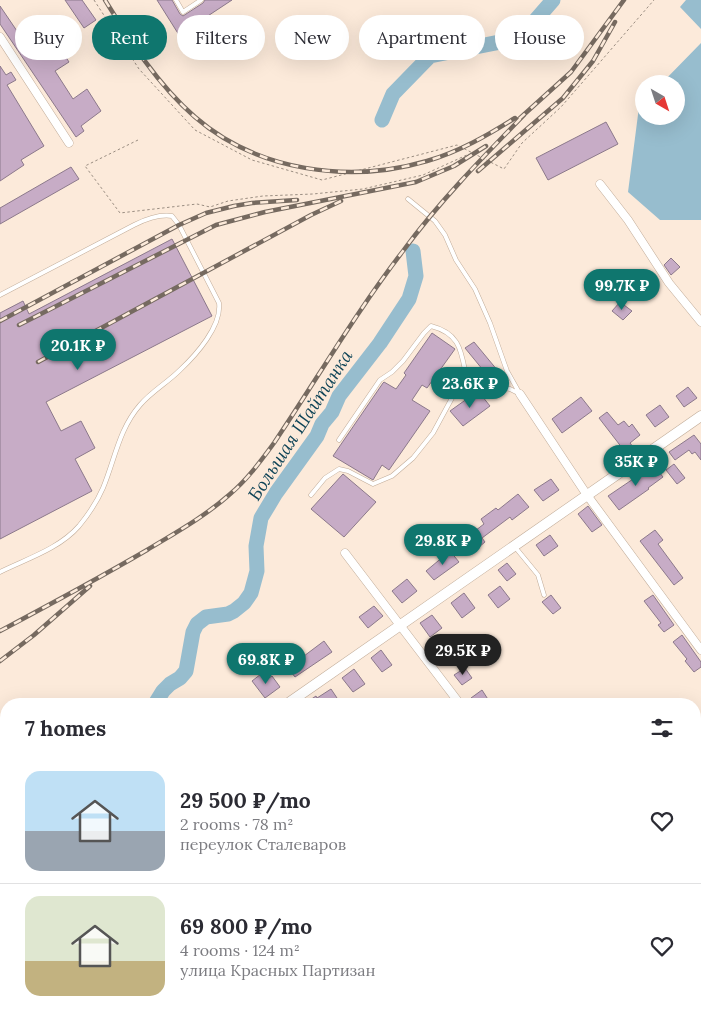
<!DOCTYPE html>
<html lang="en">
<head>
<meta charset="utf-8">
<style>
  :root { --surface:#fff; --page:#f2f2f3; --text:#2b2b33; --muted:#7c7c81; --line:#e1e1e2; --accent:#0f766e }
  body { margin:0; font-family:Lora,serif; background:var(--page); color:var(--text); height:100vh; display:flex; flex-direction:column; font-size:19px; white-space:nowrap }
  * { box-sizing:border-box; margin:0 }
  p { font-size:16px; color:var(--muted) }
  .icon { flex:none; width:28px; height:28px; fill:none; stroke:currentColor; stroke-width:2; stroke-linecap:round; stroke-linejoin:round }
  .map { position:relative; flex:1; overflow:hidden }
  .panel { position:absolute; left:0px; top:698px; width:701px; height:321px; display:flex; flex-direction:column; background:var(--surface); border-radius:20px 20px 0 0; box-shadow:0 5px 20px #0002 }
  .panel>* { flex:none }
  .top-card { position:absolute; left:15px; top:15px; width:671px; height:45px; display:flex; gap:10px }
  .needle { width:32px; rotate:141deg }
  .controls { position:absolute; left:635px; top:75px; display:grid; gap:10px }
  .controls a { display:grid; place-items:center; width:50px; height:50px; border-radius:50%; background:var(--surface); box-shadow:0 5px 20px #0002; font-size:25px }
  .price { position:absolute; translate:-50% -42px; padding:0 11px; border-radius:18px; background:var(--accent); color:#fff; font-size:16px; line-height:32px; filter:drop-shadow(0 1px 2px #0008) }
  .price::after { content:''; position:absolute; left:50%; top:30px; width:15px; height:11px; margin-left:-8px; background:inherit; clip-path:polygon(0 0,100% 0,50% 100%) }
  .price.on { background:#222; color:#fff }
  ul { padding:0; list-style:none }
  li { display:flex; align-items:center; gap:15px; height:125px; padding:0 25px }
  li+li { border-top:1px solid var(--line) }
  li span { display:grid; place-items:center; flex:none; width:140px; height:100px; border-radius:15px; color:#555 }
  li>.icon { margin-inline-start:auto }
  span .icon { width:60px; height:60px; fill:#fffc; stroke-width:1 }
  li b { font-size:21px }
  h2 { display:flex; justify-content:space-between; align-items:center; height:60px; padding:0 25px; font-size:21px }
  .tag { padding:0 18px; border-radius:22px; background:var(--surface); box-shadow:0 5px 20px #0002; font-size:18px; line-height:45px }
  .tag.on { background:var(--accent); color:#fff }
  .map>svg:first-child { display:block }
  .water { fill:#97bdce }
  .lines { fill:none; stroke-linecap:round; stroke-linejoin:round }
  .river { stroke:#97bdce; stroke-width:15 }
  .building { fill:#c7acc6; stroke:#8c798b }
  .lane-casing { stroke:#c1ac99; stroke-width:5 }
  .street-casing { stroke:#c1ac99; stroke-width:9 }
  .secondary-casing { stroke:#c1ac99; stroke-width:11 }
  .path { stroke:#9a8d81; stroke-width:1; stroke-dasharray:2.5 2.5; stroke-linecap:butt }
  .lane { stroke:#fff; stroke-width:4 }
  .street { stroke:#fff; stroke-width:8 }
  .secondary { stroke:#fff; stroke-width:10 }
  .rail-casing { stroke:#766a60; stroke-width:4.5 }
  .rail { stroke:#fceada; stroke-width:2.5; stroke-dasharray:8; stroke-linecap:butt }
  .labels { text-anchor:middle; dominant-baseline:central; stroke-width:4.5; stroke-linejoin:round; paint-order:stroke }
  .water-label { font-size:18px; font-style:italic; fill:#0f4457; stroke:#fceada }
</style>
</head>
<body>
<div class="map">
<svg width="701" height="1018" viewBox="0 0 701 1018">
  <rect width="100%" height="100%" fill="#fceada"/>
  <!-- water -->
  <path class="water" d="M 686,0 L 701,0 L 701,29 L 680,7 Z
    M 701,43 L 701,220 L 660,220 L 628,192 L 639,107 L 644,102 L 644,116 L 676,116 L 676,84 L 661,84 Z"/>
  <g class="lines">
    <!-- river -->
    <path class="river" d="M 382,120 L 393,94 L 430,56 L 520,38 L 553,0
      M 155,704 L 163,691 L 170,684 L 180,678 L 186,671 L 193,632 L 197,624 L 206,617 L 228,614 L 234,611 L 244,603 L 251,593 L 257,571 L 256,546 L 261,518 L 276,493 L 317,436 L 322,424 L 332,412 L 339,396 L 380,343 L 409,299 L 416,276 L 413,251
      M 0,785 L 6,783"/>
  </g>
  <!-- building -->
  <path class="building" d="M 65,0 L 82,0 L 96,20 L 84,28 Z
    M 157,0 L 172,0 L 180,14 L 183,16 L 203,3 L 205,0 L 232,0 L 179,35 Z
    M 0,6 L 17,31 L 39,16 L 69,62 L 55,71 L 73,99 L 87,89 L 101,111 L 81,126 L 84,131 L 76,137 L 0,24 Z
    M 0,66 L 6,75 L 11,72 L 16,80 L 7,85 L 44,146 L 21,160 L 24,165 L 0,181 Z
    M 606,122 L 618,144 L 548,180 L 536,158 Z
    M 71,167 L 79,179 L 0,224 L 0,208 Z
    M 172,239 L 212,316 L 46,402 L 61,431 L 81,421 L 95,448 L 75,459 L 92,491 L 0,539 L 0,313 L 23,301 L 29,314 Z
    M 671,258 L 680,267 L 671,275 L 664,265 Z
    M 620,302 L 632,311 L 623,320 L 612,311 Z
    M 432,333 L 455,349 L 427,388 L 422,385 L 412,400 L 430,411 L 389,470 L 382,465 L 373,480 L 333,456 L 383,383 L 384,382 L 396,389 L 406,375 L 404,373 Z
    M 474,342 L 503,377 L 497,382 L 492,381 L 465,348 Z
    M 688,387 L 697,398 L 684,407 L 676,396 Z
    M 478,391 L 490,406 L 463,426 L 450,411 Z
    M 581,397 L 592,411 L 562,433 L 552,419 Z
    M 660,405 L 669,417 L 655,427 L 646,415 Z
    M 607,412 L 618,425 L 624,421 L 629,427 L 632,424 L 640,435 L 630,443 L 633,447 L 626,453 L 599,418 Z
    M 694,435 L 701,444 L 701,460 L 695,452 L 692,454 L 689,450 L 675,460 L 669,452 Z
    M 652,463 L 663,477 L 648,488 L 649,489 L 619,510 L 608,496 L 642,473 L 641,471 Z
    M 674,464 L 685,478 L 677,484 L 666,470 Z
    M 343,474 L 376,502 L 344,537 L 311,509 Z
    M 551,479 L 559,490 L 543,501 L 534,490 Z
    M 518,494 L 529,507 L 512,520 L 510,517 L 482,538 L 485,542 L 473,552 L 463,540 L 484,524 L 481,519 L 496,508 L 498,510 Z
    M 588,506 L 602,525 L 592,532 L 578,514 Z
    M 655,530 L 663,540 L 658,544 L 683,578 L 674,585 L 640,541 Z
    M 550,535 L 558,546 L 544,556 L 536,545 Z
    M 450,551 L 459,562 L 434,580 L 426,571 Z
    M 507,563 L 516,574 L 507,581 L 498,570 Z
    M 407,579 L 417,591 L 402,603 L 392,591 Z
    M 500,586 L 510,599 L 498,608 L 488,595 Z
    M 464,593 L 475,608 L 462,618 L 451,603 Z
    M 551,595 L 561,608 L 553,614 L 542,602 Z
    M 653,595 L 674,625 L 664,632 L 658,625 L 661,623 L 644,601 Z
    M 374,606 L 383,616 L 368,628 L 359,617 Z
    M 432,615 L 442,628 L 430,637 L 420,623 Z
    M 682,635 L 701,662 L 701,667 L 694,672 L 685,661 L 687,659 L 673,642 Z
    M 324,641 L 332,652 L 295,677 L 288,668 Z
    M 381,650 L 392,665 L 382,672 L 371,658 Z
    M 465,668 L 472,678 L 462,685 L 454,675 Z
    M 354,669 L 365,684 L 353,692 L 342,678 Z
    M 261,674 L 266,680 L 272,676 L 280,687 L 265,698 L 252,681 Z
    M 331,689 L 341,704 L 304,704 L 316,696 L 317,698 Z
    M 482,690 L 491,704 L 475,704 L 471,698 Z"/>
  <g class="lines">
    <!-- lane casing -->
    <g class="lane-casing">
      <path id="lane" d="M 176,0 L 183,12 L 201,0
        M 408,199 L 435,221 L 445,235 L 456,260 L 475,289 L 490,323 L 507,371 L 520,394
        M 0,295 L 134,225 C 146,219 159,214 172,216 L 179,225 L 219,303 C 222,326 196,355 180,370 C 167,383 152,391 140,405 C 119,429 115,459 103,488 C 97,502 88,515 79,526 C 59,549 26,559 0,572
        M 339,440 L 380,380 L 392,372 L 403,361 L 424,333 L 431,326 C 462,334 461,353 467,380
        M 311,495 L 325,478 L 339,469 L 348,471 L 373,484 L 392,476 L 413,458 L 433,433 L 452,398 L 467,380 L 510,389 L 520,394
        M 515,547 L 538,575 L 544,595"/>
    </g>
    <!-- street casing -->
    <g class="street-casing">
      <path id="street" d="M 0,37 L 69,143
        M 600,184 L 628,220 L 669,283 L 701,322
        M 520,394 L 587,495 L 701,650
        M 345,553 L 460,704
        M 695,781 L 701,777
        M 0,906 L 6,907
        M 97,1012 L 101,1018
        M 376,1012 L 379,1018
        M 644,1012 L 648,1018
        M 342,1018 L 349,1012"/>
    </g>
    <!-- secondary casing -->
    <g class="secondary-casing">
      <path id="secondary" d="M 287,704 L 701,416
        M 0,899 L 6,895"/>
    </g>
    <!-- path -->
    <path class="path" d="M 94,0 L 139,69 L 195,130 L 252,160 L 322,180 L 457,145 L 504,169 L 522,143 L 561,107 L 654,0
      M 138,140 L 85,166 L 120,213 L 197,204 L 210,207 L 228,201 L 263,196 L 313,194 L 363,189 L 423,175 L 469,154"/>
    <!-- lane -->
    <use href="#lane" class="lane"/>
    <!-- street -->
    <use href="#street" class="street"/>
    <!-- secondary -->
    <use href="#secondary" class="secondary"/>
    <!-- rail casing -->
    <g class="rail-casing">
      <path id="rail" d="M 105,0 C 131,42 157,84 195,117 C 257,171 349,184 427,161 C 459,152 488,135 515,118
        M 519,119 L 571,72 L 624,0
        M 478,171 L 563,98 L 593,61 L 615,22
        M 0,321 L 179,225 L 206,213 L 234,206 L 252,203 L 297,200
        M 19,325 L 216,225 L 265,212 L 416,182 L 454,166 L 486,146
        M 38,362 L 311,215 L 341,201
        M 0,631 C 49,605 99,578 147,550 C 175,533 204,517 229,495 C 247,480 260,462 274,443 C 317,379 356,312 403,251 C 439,202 482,158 524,115
        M 0,661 L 34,635 L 90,586"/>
    </g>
    <!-- rail -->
    <use href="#rail" class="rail"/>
  </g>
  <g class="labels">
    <!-- water labels -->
    <g class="water-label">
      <text transform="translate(300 425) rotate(-57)">Большая Шайтанка</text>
    </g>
  </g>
</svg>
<div class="controls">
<a><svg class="needle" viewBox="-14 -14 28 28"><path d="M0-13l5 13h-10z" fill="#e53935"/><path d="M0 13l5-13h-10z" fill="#7c7c81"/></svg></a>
</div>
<b class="price" style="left:622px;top:311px">99.7K ₽</b>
<b class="price" style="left:78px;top:371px">20.1K ₽</b>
<b class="price" style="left:470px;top:409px">23.6K ₽</b>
<b class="price" style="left:636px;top:487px">35K ₽</b>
<b class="price" style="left:443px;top:566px">29.8K ₽</b>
<b class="price on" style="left:463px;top:676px">29.5K ₽</b>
<b class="price" style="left:266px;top:685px">69.8K ₽</b>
<div class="top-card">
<a class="tag">Buy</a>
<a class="tag on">Rent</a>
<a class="tag">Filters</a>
<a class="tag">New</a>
<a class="tag">Apartment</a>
<a class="tag">House</a>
</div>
<section class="panel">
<h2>7 homes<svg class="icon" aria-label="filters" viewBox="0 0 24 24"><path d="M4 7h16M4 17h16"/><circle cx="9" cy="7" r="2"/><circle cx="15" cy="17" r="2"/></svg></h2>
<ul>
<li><span style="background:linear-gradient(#bfe0f5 60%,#9aa5b1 0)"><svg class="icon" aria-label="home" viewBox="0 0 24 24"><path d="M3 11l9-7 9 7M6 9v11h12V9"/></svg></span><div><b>29 500 ₽/mo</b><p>2 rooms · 78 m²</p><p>переулок Сталеваров</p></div><svg class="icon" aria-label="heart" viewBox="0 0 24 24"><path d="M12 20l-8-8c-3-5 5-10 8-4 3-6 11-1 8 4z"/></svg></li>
<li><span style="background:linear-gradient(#dfe7d0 65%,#c2b280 0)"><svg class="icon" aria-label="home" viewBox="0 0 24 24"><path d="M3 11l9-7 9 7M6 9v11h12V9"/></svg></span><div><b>69 800 ₽/mo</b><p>4 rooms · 124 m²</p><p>улица Красных Партизан</p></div><svg class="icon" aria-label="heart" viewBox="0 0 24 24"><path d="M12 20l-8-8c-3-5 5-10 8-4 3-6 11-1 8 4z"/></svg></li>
</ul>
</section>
</div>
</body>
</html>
